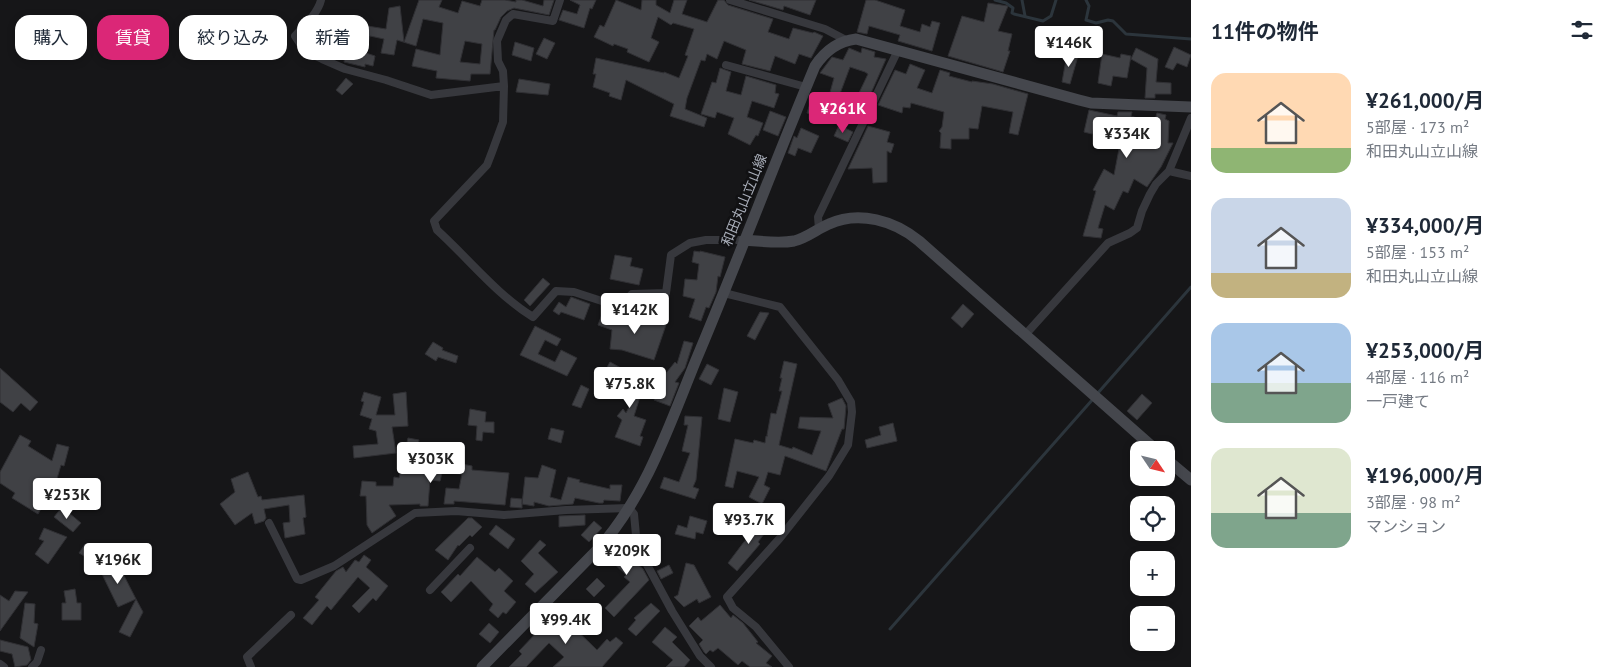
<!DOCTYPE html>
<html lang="ja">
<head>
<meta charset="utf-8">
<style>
  :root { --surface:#fff; --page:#f2f2f3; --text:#1f2937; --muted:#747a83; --accent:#db2777 }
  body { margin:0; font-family:"PT Sans","Noto Sans JP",sans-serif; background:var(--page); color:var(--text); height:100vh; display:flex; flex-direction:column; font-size:19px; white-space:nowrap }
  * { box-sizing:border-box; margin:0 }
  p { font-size:16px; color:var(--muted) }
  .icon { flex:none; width:28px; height:28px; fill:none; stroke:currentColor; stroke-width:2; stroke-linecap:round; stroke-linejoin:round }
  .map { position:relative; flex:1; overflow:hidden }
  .panel { display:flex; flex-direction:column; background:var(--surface); width:425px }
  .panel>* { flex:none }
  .guide { position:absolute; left:15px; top:15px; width:475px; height:45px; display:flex; gap:10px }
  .needle { width:32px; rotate:125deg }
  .fabs { position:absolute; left:1130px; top:441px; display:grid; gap:10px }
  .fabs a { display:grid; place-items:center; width:45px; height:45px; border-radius:10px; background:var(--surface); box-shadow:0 2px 8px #0003; font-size:25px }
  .price { position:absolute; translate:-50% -42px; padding:0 11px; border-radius:5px; background:#fff; color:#222; font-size:16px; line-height:32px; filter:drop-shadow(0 1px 2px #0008) }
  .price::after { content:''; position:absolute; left:50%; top:30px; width:15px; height:11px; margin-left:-8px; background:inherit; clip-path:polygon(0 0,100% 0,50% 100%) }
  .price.on { background:var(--accent); color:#fff }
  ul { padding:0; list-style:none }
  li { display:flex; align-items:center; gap:15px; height:125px; padding:0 20px }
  li span { display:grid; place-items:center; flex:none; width:140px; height:100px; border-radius:15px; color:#555 }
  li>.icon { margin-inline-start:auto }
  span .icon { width:60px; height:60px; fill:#fffc; stroke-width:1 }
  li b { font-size:21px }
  h2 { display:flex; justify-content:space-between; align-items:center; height:60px; padding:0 20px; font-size:21px }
  .chip { padding:0 18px; border-radius:15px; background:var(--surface); box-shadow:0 2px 8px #0003; font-size:18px; line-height:45px }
  .chip.on { background:var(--accent); color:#fff }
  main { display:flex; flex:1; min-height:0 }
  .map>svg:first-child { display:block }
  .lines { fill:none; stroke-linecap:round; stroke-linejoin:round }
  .stream { stroke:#2c353c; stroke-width:3 }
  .building { fill:#404145; stroke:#303034; fill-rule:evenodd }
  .street { stroke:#37383d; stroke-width:8 }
  .secondary { stroke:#45474d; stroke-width:11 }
  .labels { text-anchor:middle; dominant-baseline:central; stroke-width:5; stroke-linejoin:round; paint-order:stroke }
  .street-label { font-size:14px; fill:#a8adb8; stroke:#111113 }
</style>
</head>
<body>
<main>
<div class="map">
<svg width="1191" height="667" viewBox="0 0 1191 667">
  <rect width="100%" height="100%" fill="#161618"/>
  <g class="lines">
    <!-- stream -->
    <path class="stream" d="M 995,0 L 1006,3 L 1013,8 L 1012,13 L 1014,14 L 1043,21 L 1051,16 L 1056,0
      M 1022,0 L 1025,16
      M 1086,0 L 1089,6 L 1086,20 L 1096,23 L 1108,20 L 1113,21 L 1126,34 L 1191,39
      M 1097,394 L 1191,287
      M 890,629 L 1093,399"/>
  </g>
  <!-- building -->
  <path class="building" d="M 419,0 L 442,0 L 439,7 L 458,13 L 462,1 L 480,6 L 482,0 L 505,0 L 516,2 L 516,0 L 522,0 L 543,6 L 544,0 L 554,0 L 549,15 L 514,8 L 507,11 L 501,17 L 495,30 L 494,30 L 490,74 L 471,74 L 470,81 L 436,78 L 437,71 L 412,66 L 416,49 L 440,55 L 443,23 L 423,19 L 416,46 L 397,40 L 394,55 L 381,53 L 384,39 L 370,36 L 366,53 L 375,56 L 373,66 L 365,64 L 365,67 L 344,62 L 347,45 L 341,43 L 350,20 L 361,25 L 386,29 L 389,8 L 400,6 L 404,42 ZM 465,41 L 482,44 L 480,64 L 460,62 Z
    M 570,0 L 596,0 L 592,9 L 590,8 L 584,28 L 559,20 L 563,10 L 577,14 L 580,5 Z
    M 616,0 L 641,10 L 642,0 L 656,0 L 656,5 L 670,13 L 674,0 L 687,0 L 682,14 L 707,22 L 718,0 L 724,0 L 728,5 L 773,19 L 768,32 L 789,39 L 793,28 L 813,33 L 814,32 L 823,36 L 811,58 L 799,54 L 795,64 L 775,56 L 770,71 L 742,64 L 746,50 L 724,41 L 717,59 L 707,54 L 705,61 L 701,60 L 687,98 L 685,109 L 707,118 L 704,127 L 670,116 L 674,104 L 626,80 L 621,100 L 609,96 L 610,93 L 593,87 L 596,74 L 593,74 L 596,58 L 664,73 L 664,72 L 679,78 L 688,56 L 685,55 L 694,29 L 673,23 L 671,25 L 658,17 L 651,38 L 659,42 L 649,62 L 627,52 L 628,49 L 614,44 L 613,46 L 594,37 L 600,25 L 604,27 Z
    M 749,0 L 816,0 L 810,15 L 784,6 L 783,10 Z
    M 866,0 L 875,0 L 905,10 L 900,26 L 920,32 L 922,24 L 930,27 L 932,21 L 940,23 L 932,51 L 898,41 L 900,35 L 869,26 L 867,34 L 857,32 Z
    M 988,3 L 1008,6 L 998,31 L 1012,34 L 1008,51 L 1010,51 L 1003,72 L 948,56 L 962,16 L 984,22 Z
    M 544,38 L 555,43 L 547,59 L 536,54 Z
    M 515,42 L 534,48 L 531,61 L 512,55 Z
    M 1174,47 L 1191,55 L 1187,67 L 1177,63 L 1173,70 L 1165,67 Z
    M 849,48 L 861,53 L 862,48 L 875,52 L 874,57 L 886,59 L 868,100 L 858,95 L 868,74 L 865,72 L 850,67 L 838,99 L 829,96 L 834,78 L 820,73 L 832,57 L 843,60 Z
    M 1136,48 L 1158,59 L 1156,82 L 1171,83 L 1171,94 L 1155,94 L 1155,98 L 1145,98 L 1147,68 L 1131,59 Z
    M 1067,54 L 1078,56 L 1070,84 L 1062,82 Z
    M 1102,54 L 1120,58 L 1121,54 L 1131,56 L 1127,78 L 1113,76 L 1111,86 L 1098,83 Z
    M 910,64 L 925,70 L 917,88 L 932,93 L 940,70 L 950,73 L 949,76 L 972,82 L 972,81 L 993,84 L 1028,94 L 1018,135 L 1009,133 L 1013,112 L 982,106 L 978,129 L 969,128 L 969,139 L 951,139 L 951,149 L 940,148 L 941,133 L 939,131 L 942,127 L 944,112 L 911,103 L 910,108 L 903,107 L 902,113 L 878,105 L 895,70 L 906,74 Z
    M 720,68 L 731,72 L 726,91 L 741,95 L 746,76 L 776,85 L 775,93 L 779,94 L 774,108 L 752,101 L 747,117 L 763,123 L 758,136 L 756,135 L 750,145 L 728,134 L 734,118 L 717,112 L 715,118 L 701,114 L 712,82 L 716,83 Z
    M 346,78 L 353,84 L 342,95 L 336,90 Z
    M 519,79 L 550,84 L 548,95 L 516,92 Z
    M 813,94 L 830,100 L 824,118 L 807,113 Z
    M 1089,110 L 1117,116 L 1118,112 L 1132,112 L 1131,116 L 1154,123 L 1157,113 L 1166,115 L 1165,119 L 1169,121 L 1168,143 L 1173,143 L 1161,167 L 1147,187 L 1134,179 L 1128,193 L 1123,191 L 1114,210 L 1105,205 L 1098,228 L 1103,229 L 1101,238 L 1083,236 L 1096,191 L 1093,190 L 1104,169 L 1114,175 L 1119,149 L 1112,147 L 1115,135 L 1112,134 L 1113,131 L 1094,127 L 1092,134 L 1084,132 Z
    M 770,111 L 786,117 L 778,136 L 763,130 Z
    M 839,125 L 853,132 L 848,142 L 834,136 Z
    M 868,126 L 890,132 L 887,142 L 894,144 L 891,153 L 887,151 L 887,182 L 873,183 L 872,168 L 848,169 Z
    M 801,128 L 819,136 L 811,153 L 798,148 L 795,156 L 788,153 L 794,136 L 797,138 Z
    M 694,251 L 700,252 L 700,251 L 725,257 L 720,277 L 718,276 L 716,292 L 709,308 L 706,307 L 701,321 L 689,317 L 695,299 L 683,296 L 685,279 L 697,280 L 699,264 L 692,262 Z
    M 615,255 L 632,258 L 630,266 L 643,269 L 639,285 L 610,279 Z
    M 543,278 L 550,284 L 530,306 L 524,300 Z
    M 571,297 L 590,304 L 584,320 L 561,312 L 559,315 L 553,311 L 559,302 L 566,307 Z
    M 963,304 L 974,314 L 962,328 L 951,318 Z
    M 604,309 L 613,313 L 610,320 L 638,326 L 641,315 L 667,322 L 654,360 L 622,350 L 610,349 L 612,330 L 598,325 Z
    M 760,312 L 769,313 L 755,340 L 747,336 Z
    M 535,326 L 561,339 L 557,346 L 545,340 L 538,354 L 555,362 L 561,350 L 577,358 L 567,376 L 520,355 Z
    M 684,341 L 693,343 L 685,368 L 675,382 L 679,383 L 670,406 L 654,400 L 663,377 L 675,362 L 677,364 Z
    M 433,342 L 443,348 L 442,350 L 458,356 L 456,363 L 438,357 L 436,361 L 425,354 Z
    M 784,361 L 797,364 L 779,445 L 792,449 L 793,447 L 812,455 L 821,431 L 798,428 L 800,417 L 833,418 L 828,404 L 842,398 L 846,406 L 844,429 L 842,429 L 826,471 L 785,456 L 780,475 L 768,472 L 764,485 L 770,488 L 762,504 L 749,497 L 759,477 L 756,476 L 737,471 L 733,488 L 725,486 L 735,439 L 753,443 L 754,440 L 765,443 L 766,436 L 768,436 L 767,435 L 771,413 L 776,414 L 782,391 L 779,391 L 782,378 L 780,378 Z
    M 610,362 L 645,381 L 634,416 L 646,420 L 640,436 L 643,437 L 640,446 L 615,437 L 622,420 L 617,416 L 623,409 L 626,413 L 637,391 L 630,387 L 632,384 L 606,369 Z
    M 707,364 L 719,370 L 711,385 L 699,379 Z
    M 0,368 L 38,402 L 30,411 L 21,403 L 13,412 L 0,402 Z
    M 581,385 L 589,389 L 581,408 L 572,405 Z
    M 724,388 L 738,392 L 730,422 L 718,419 Z
    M 364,392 L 381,397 L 376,415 L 395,415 L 393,394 L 406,392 L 408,426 L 392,427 L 396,453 L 354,458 L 353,446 L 378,444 L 376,431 L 369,429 L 372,419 L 360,415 L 364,402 L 361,401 Z
    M 1142,394 L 1152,403 L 1137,420 L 1127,411 Z
    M 470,409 L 486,412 L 485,422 L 494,422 L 494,433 L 483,432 L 482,441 L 476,440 L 477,426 L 468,425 Z
    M 685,416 L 702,417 L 696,480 L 693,487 L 699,489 L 695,499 L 660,488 L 664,477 L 679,482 L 690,453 L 682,451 L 688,425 L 684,425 Z
    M 893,423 L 897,441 L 867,448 L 865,440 L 881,435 L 879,427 Z
    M 551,428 L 564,431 L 561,443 L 548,439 Z
    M 20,435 L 31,441 L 28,446 L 52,461 L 57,444 L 69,447 L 64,466 L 61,465 L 56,482 L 49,480 L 38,497 L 46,501 L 38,514 L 12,498 L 15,493 L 0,483 L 0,472 Z
    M 408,438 L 419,440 L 418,444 L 438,446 L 437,461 L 454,463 L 455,450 L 463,450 L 462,464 L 472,466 L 472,470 L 509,473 L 505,505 L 454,501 L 454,504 L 444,504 L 446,488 L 459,489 L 462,474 L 442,473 L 440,481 L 430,480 L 428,506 L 420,506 L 420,504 L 389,505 L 396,516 L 372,533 L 367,525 L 366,496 L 360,496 L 362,481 L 376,482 L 376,486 L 393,486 L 394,477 L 399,478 Z
    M 542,465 L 556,470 L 550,497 L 561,500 L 568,477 L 580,480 L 579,482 L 610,489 L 610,485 L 622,485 L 620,501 L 604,500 L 603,503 L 599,503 L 575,498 L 573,504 L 549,506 L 534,502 L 534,506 L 522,504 L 522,508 L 510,507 L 511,498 L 522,499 L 522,504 L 525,477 L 538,478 Z
    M 248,472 L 258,497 L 261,496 L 262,500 L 304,495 L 306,517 L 303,518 L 305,534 L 285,538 L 283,523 L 290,522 L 289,505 L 264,509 L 266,518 L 264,521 L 255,524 L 252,513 L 235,525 L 220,504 L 235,492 L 231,479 Z
    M 62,507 L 81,523 L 73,532 L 54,517 Z
    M 585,515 L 585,525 L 559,527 L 559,516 Z
    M 690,516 L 707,521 L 703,534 L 696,532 L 695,539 L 675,534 L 678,525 L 687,528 Z
    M 468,518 L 472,518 L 482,527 L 472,537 L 470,535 L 459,546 L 458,545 L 448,560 L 435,550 Z
    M 757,519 L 768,529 L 758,542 L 760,544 L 737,571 L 728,563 L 753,530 L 750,527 Z
    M 594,521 L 602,528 L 589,542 L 581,535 Z
    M 496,525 L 515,539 L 508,549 L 489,534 Z
    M 44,528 L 67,537 L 48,564 L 35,554 L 44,541 L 39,539 Z
    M 540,540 L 546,545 L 538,553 L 558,572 L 535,593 L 525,584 L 534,574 L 521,561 Z
    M 625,540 L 631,547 L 639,561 L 636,563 L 643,569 L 649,580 L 614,617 L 605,608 L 630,582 L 624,577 L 626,575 L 607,557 Z
    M 85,544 L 95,548 L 89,559 L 79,553 Z
    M 364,555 L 371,560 L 366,567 L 388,586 L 376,601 L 373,598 L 359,613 L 352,606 L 370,588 L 358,577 L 331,610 L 327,606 L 312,625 L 303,618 L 319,600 L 315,597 L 336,571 L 343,567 L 346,572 L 355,560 L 359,562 Z
    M 477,557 L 495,572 L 499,568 L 513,581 L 504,591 L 516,602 L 506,614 L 503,612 L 498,618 L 489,610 L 493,604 L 471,581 L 451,602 L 441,592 L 458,574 L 460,576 Z
    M 686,563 L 694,565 L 711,597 L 699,603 L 697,599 L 684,607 L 674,597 L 678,595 Z
    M 118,564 L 136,599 L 118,607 L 100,570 L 111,565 L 112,567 Z
    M 669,565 L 673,573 L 661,579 L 657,571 Z
    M 597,578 L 605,586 L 594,597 L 586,589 Z
    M 75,589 L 77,603 L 81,603 L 81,620 L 62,620 L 62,603 L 66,603 L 64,591 Z
    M 15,591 L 28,592 L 0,631 L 0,595 L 9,601 Z
    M 136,599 L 143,612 L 130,637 L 119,632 Z
    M 25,603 L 35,604 L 34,623 L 38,624 L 34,647 L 20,638 Z
    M 651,603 L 660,611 L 636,636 L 628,629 L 636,620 L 634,618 Z
    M 720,605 L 731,618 L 733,615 L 743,623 L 758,642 L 756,643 L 772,656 L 766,663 L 772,667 L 750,667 L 742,661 L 738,665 L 718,648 L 713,652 L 710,650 L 706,654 L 704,652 L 699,644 L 703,640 L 689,626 L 698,617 L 701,621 Z
    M 554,608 L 597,650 L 607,639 L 610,642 L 616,637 L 623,643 L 602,667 L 553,667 L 564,657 L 549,643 L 526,667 L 509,667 L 522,654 L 519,651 L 538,631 L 534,628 Z
    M 489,623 L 499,632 L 490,643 L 479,634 Z
    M 665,627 L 677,637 L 672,642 L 690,660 L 684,667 L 666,667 L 673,660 L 652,642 Z
    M 0,640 L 28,647 L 31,660 L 27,665 L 15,667 L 12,654 L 0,651 Z"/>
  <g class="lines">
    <!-- street -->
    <path class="street" d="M 321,0 C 318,13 304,26 295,36 L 305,51 L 322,59 L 345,69 L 386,80 L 431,95 L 504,86
      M 560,0 L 553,21 L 513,14 L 506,20 L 497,41 L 498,61 L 503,71 L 504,86 L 503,122 L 492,152 L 487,165 L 434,221 L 437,230 C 469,259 496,294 533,317 L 556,291 L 574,292 L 611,304 L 624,303 L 632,294 L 666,293 L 671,255 L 690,243 L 706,240 L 744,240
      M 730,0 L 825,29 L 846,40
      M 726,65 L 806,87
      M 1169,171 L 1191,176
      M 819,229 L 818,217 L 898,50
      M 724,293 L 780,307 L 838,380 L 851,402 L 852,412 L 848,445 L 829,476 L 780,538 L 727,597 L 733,608 L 756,627 L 789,667
      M 1025,335 L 1108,243 L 1130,233 L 1137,228 L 1142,211 L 1150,194 L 1156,184 L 1169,171 L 1191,118
      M 269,523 L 297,579 L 301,580 L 334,566 L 415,513 L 456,511 L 504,515 L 566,510 L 629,508 L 634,514 L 637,546 L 672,611 L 700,656 L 711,667
      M 430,590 L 470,548
      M 0,664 L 4,667
      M 32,667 L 37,662 L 41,650
      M 251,667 L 247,657 L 291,615"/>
    <!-- secondary -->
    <path class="secondary" d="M 744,240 C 761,241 778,244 794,241 C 807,238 817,229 829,224 C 859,210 895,221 919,241 L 1156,450
      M 1166,459 L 1191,480
      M 482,667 L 600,547 C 647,493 669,426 696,360 C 737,263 774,164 815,66 C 825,51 838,41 856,39 L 1079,100 L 1091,103 L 1191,107"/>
  </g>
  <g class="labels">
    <!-- street labels -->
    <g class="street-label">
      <text transform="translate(744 200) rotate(-68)">和田丸山立山線</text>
    </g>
  </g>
</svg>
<div class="fabs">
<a><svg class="needle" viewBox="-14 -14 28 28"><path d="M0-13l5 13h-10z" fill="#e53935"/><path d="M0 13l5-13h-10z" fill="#747a83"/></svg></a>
<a><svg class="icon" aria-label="locate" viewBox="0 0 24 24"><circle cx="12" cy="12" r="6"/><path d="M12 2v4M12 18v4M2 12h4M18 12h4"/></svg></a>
<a>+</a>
<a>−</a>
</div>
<b class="price" style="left:1069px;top:68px">¥146K</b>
<b class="price on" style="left:843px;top:134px">¥261K</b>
<b class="price" style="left:1127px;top:159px">¥334K</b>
<b class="price" style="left:635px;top:335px">¥142K</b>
<b class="price" style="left:630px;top:409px">¥75.8K</b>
<b class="price" style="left:431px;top:484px">¥303K</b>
<b class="price" style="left:67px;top:520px">¥253K</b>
<b class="price" style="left:749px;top:545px">¥93.7K</b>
<b class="price" style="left:627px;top:576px">¥209K</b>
<b class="price" style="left:118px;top:585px">¥196K</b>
<b class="price" style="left:566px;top:645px">¥99.4K</b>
<div class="guide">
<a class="chip">購入</a>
<a class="chip on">賃貸</a>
<a class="chip">絞り込み</a>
<a class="chip">新着</a>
</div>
</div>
<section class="panel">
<h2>11件の物件<svg class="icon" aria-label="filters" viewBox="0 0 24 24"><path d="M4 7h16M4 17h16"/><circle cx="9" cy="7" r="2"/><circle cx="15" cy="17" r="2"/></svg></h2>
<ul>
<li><span style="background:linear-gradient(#ffd9b3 75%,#8fb573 0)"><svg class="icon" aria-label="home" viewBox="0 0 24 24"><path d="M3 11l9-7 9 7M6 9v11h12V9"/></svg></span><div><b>¥261,000/月</b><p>5部屋 · 173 m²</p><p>和田丸山立山線</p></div></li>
<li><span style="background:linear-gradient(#c9d6e8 75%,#c2b280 0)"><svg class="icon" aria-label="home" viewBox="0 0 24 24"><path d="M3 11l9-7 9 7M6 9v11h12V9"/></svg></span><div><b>¥334,000/月</b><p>5部屋 · 153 m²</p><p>和田丸山立山線</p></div></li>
<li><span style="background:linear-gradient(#a9c7e8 60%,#7fa58c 0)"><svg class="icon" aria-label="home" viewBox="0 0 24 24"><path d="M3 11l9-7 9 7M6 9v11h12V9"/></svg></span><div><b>¥253,000/月</b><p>4部屋 · 116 m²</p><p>一戸建て</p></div></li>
<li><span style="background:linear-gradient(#dfe7d0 65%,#7fa58c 0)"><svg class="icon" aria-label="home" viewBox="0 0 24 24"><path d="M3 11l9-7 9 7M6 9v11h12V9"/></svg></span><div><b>¥196,000/月</b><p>3部屋 · 98 m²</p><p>マンション</p></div></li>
</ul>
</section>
</main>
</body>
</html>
